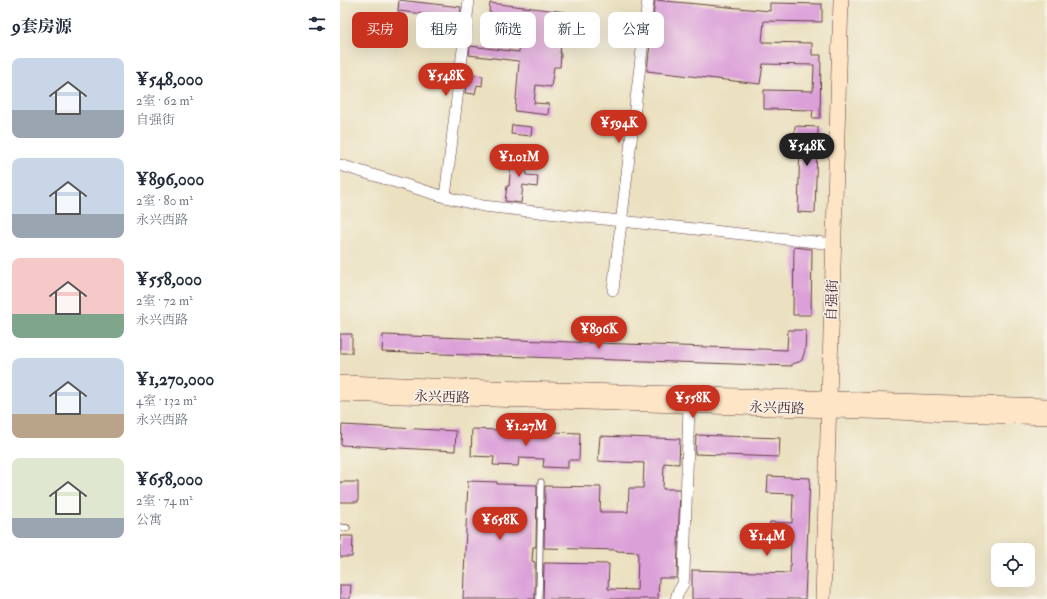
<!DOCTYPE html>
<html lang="zh">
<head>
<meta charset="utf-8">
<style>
  :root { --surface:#fff; --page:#f2f2f3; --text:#1f2937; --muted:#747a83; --accent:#c8321e }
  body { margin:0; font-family:"IM FELL Double Pica","Noto Serif SC",serif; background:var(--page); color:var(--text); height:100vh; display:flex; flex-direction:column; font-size:15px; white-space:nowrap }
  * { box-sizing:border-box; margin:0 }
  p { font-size:13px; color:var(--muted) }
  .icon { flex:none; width:22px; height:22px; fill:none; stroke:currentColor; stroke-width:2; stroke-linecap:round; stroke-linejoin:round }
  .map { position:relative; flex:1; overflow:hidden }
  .details { display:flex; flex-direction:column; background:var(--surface); width:340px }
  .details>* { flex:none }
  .hud { position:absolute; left:12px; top:12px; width:380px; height:36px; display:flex; gap:8px }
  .controls { position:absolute; left:651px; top:543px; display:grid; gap:8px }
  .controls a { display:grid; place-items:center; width:44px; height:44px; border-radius:8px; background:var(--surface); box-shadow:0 4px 16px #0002; font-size:20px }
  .price { position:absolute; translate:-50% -34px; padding:0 9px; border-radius:14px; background:var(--accent); color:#fff; font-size:13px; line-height:26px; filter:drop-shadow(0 1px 2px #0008) }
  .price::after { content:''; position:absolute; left:50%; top:24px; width:12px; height:9px; margin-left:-6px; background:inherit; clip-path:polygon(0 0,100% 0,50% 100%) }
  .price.selected { background:#222; color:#fff }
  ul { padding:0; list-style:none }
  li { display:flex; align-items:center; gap:12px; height:100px; padding:0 12px }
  li span { display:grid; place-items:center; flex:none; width:112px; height:80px; border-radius:8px; color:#555 }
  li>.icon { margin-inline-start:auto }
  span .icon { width:48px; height:48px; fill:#fffc; stroke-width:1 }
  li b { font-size:17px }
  h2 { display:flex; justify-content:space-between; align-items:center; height:48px; padding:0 12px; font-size:17px }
  .pill { padding:0 14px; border-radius:8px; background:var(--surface); box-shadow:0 4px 16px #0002; font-size:14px; line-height:36px }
  .pill.selected { background:var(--accent); color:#fff }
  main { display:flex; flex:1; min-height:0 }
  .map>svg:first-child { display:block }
  .building { fill:#dca0d9 }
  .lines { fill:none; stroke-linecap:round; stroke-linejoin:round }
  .lane-casing { stroke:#623c42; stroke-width:7 }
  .street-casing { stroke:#623c42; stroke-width:12 }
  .secondary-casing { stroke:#623c42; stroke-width:16 }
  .lane { stroke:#fff; stroke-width:5.5 }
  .street { stroke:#fff; stroke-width:11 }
  .secondary { stroke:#fde5c5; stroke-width:15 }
  .labels { text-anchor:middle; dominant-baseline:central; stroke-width:3; stroke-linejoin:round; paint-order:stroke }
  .street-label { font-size:14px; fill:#4a1f2b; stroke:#f7f3e8 }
</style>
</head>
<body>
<main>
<section class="details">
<h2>9套房源<svg class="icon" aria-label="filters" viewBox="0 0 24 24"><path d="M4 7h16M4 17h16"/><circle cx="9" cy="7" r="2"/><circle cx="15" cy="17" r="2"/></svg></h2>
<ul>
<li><span style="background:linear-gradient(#c9d6e8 65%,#9aa5b1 0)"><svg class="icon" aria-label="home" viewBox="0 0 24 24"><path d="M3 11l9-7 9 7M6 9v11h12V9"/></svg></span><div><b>¥548,000</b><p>2室 · 62 m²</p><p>自强街</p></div></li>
<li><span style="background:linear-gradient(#c9d6e8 70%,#9aa5b1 0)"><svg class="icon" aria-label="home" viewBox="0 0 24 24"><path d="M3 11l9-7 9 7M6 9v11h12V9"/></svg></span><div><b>¥896,000</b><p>2室 · 80 m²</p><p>永兴西路</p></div></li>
<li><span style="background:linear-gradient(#f6c9c9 70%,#7fa58c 0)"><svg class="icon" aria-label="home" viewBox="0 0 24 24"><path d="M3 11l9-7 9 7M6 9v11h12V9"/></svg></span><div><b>¥558,000</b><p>2室 · 72 m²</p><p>永兴西路</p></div></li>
<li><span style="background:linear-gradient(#c9d6e8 70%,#b9a48a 0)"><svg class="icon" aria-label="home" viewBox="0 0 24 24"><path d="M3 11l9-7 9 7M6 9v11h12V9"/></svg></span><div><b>¥1,270,000</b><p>4室 · 132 m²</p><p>永兴西路</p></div></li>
<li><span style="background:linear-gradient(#dfe7d0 75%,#9aa5b1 0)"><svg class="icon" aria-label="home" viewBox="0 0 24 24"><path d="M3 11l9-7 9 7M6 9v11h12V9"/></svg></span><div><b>¥658,000</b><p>2室 · 74 m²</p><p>公寓</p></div></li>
</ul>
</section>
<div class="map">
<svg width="707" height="599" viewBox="0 0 707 599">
  <rect width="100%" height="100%" fill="#f7f3e8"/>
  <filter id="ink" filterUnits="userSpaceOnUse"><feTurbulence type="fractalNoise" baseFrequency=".025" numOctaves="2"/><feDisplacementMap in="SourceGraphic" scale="8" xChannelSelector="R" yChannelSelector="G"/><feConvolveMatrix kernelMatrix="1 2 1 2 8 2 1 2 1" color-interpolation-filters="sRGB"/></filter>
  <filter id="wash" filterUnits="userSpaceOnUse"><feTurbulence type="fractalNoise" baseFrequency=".012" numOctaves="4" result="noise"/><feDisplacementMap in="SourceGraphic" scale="16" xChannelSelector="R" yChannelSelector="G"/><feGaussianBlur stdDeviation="0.9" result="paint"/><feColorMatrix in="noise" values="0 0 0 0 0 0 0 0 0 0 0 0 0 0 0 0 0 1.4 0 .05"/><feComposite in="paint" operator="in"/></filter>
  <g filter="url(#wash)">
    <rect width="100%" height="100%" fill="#ebe1c1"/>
    <g id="blocks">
      <!-- building -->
      <path class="building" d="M 59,0 L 121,7 L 120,18 L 58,11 Z
        M 315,0 L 430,11 L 430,3 L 482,4 L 482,22 L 424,21 L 422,42 L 472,43 L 472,55 L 481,55 L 480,118 L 472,118 L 473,110 L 424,109 L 424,90 L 473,91 L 474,65 L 423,64 L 420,84 L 307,71 Z
        M 150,3 L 226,12 L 225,22 L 224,21 L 220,53 L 221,54 L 220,67 L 214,67 L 211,87 L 196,85 L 194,103 L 209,104 L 208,115 L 175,111 L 179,62 L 178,61 L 129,55 L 130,46 L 179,52 L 181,37 L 148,33 L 151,12 L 149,12 Z
        M 127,74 L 143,76 L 142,86 L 137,85 L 135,94 L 125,93 Z
        M 172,125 L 192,127 L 191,136 L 171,134 Z
        M 455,126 L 478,127 L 478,144 L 477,144 L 475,213 L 458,212 L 460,144 L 454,144 Z
        M 170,153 L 188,155 L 186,175 L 198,176 L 197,187 L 183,185 L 181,203 L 165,201 L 167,186 L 169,186 L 171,163 L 169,163 Z
        M 454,247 L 472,249 L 471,315 L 453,315 Z
        M 448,330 L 466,330 L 465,350 L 462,360 L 459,362 L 452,364 L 452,366 L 42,352 L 43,335 L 447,350 Z
        M 0,334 L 12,334 L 12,353 L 0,353 Z
        M 2,425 L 116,431 L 115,451 L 1,445 Z
        M 132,429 L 240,433 L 239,460 L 228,460 L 228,468 L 203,467 L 204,459 L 179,458 L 178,466 L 153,465 L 154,457 L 131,456 Z
        M 356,435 L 440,438 L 439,457 L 355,454 Z
        M 260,436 L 340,439 L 339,464 L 324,463 L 323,489 L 340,489 L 337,578 L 319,578 L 318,599 L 203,599 L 204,563 L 269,564 L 268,589 L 297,590 L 298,552 L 277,551 L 277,550 L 204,548 L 205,486 L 261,487 L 260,512 L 288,512 L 289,488 L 303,488 L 304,463 L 258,461 Z
        M 428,476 L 470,478 L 465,599 L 352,599 L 352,570 L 450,573 L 451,539 L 429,539 L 430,522 L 452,523 L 453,494 L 427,493 Z
        M 128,481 L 157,482 L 157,484 L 197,485 L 196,547 L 193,547 L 192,561 L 195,562 L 195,599 L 123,599 Z
        M 0,482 L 18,482 L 18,502 L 0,502 Z
        M 0,536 L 13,536 L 12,557 L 0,557 Z
        M 0,585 L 11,585 L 10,599 L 0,599 Z"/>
    </g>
  </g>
  <g filter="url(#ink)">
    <use href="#blocks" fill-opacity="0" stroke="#623c42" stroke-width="1"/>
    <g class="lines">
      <!-- lane casing -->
      <g class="lane-casing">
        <path id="lane" d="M 0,527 L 7,528
          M 199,599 L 201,482"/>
      </g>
      <!-- street casing -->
      <g class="street-casing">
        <path id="street" d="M 0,165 L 105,197 L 143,206 L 494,244
          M 105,197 L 129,0
          M 273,290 L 308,0
          M 336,599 L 338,592 L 343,584 L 344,574 L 349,405"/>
      </g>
      <!-- secondary casing -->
      <g class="secondary-casing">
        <path id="secondary" d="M 0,383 L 707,406
          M 0,394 L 707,417
          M 483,599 L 501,0"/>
      </g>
      <!-- lane -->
      <use href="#lane" class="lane"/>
      <!-- street -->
      <use href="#street" class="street"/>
      <!-- secondary -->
      <use href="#secondary" class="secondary"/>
    </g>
  </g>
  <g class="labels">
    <!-- street labels -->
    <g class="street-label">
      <text transform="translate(492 300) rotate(-88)">自强街</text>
      <text transform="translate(102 397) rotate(2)">永兴西路</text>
      <text transform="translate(437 408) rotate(2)">永兴西路</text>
    </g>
  </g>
</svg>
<div class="controls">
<a><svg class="icon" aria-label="locate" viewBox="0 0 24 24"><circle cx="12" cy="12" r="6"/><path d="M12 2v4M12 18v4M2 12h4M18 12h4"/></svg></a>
</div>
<b class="price" style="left:106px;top:97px">¥548K</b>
<b class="price" style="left:279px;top:144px">¥594K</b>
<b class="price selected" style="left:467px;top:167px">¥548K</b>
<b class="price" style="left:179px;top:178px">¥1.01M</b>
<b class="price" style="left:259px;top:350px">¥896K</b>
<b class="price" style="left:353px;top:419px">¥558K</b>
<b class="price" style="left:186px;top:447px">¥1.27M</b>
<b class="price" style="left:160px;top:541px">¥658K</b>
<b class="price" style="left:427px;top:557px">¥1.4M</b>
<div class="hud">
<a class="pill selected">买房</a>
<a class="pill">租房</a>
<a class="pill">筛选</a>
<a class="pill">新上</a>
<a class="pill">公寓</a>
</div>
</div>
</main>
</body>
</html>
